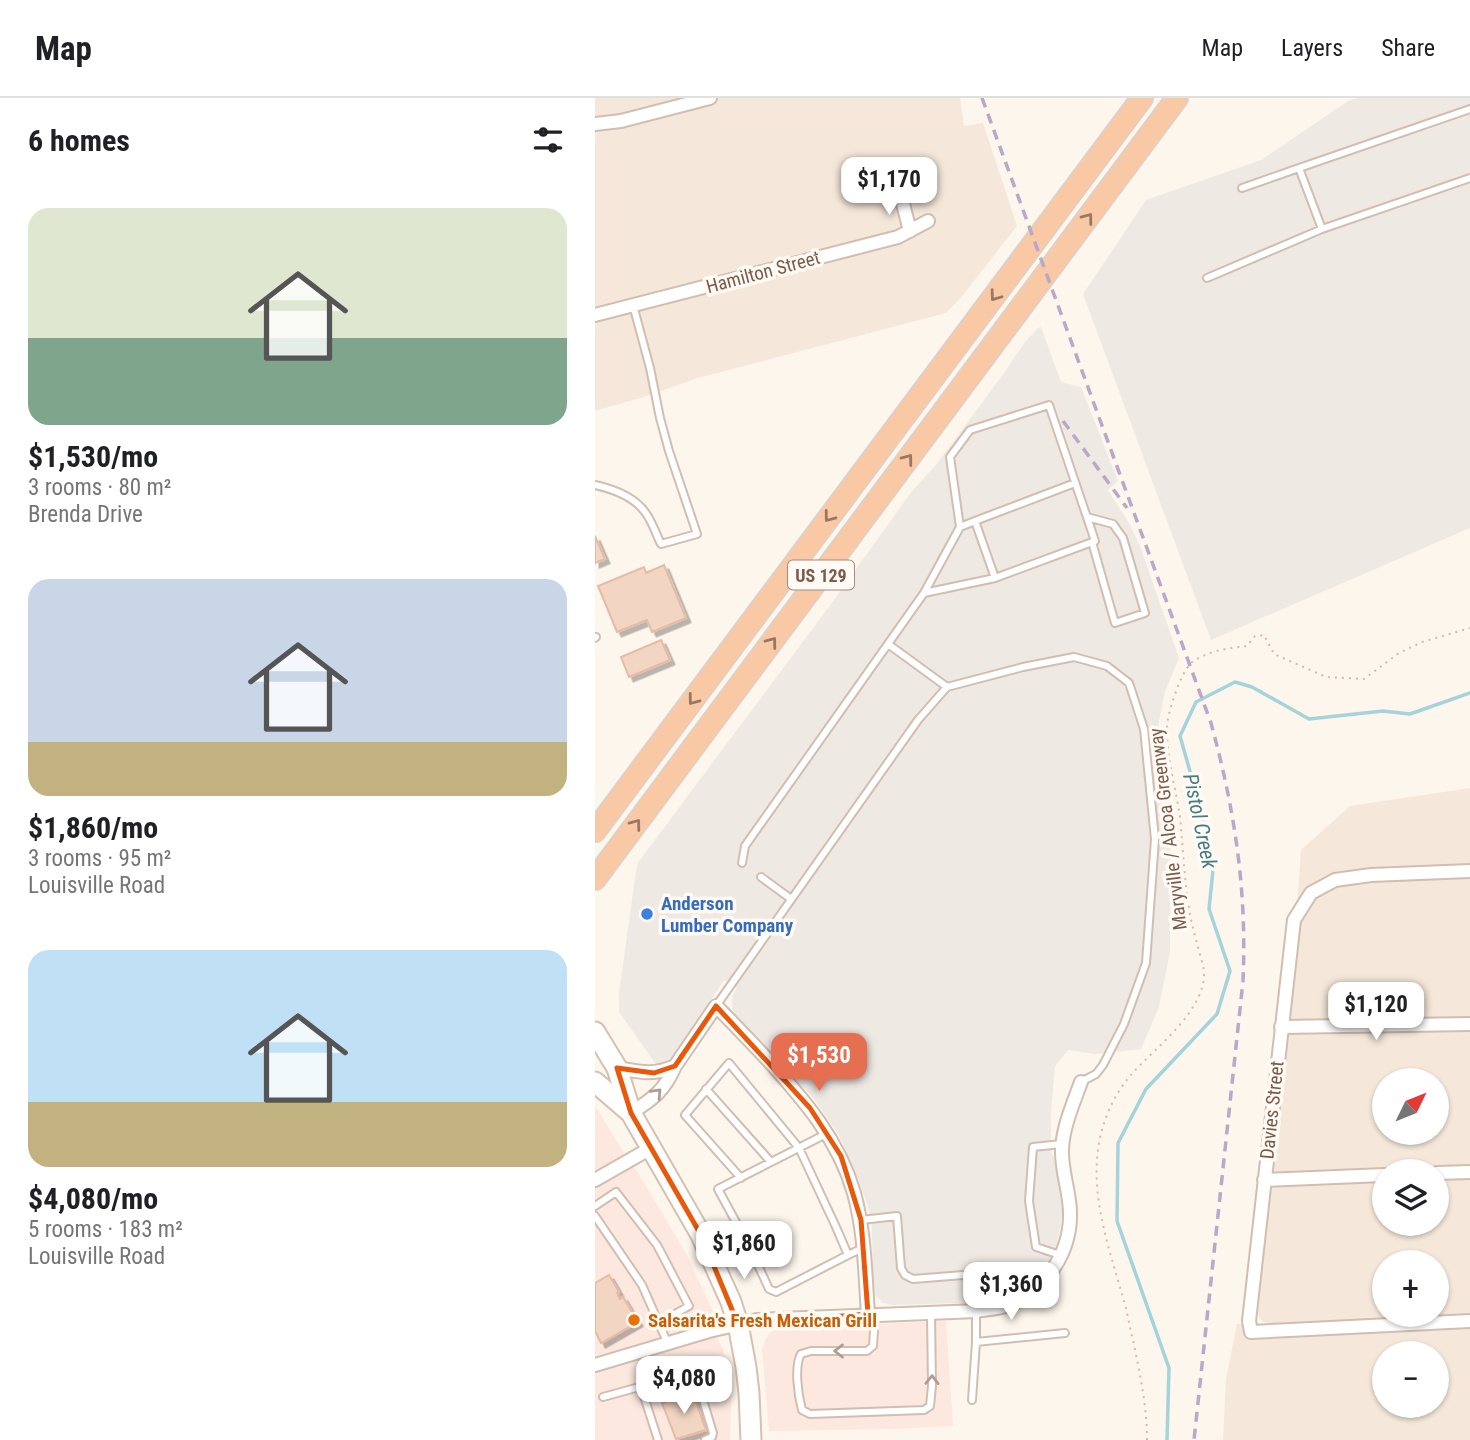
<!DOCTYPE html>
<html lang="en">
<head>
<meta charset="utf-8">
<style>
  :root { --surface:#fff; --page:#f6f6f6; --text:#202124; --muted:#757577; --line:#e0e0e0; --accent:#e76f51 }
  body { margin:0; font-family:"Roboto Condensed",sans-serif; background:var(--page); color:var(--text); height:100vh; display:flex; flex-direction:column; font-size:26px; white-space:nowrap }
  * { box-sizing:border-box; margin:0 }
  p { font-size:23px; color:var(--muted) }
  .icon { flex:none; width:38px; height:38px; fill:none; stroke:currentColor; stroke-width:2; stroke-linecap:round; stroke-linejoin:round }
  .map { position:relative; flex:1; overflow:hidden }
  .sheet { display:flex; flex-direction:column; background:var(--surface); width:595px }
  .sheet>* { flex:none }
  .needle { width:46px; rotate:47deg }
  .controls { position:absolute; left:777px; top:970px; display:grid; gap:14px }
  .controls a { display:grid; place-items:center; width:77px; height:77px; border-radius:50%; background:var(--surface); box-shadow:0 2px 5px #0004; font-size:35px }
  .price { position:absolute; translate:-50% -60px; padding:0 16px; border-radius:14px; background:#fff; color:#222; font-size:23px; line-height:46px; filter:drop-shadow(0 2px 4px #0008) }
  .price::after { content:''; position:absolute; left:50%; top:42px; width:21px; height:16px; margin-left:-10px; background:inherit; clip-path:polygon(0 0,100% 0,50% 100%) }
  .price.selected { background:var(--accent); color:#fff }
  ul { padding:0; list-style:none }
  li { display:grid; align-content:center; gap:14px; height:371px; padding:0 28px }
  li span { display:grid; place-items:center; height:217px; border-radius:21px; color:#555 }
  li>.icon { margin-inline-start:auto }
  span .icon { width:126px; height:126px; fill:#fffc; stroke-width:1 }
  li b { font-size:30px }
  h2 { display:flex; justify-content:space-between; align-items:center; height:84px; padding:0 28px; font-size:30px }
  header { display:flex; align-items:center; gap:42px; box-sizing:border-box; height:98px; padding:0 35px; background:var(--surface); border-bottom:2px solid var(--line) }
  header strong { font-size:33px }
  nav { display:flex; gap:38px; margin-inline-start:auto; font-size:24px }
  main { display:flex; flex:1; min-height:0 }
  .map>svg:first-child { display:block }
  .residential { fill:#f5e8da; fill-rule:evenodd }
  .commercial { fill:#fde8e0 }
  .industrial { fill:#efe9e4 }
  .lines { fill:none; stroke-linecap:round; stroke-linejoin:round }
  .stream { stroke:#a5d3da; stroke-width:3.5 }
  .building { fill:#f3d5c3; stroke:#e6bba3; stroke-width:2; filter:url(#shadow) }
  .service-casing { stroke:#d1beb0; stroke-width:10 }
  .minor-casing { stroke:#d1beb0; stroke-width:16 }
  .secondary-casing { stroke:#d6c0b0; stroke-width:23 }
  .trunk-casing { stroke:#dad1cd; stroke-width:24 }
  .path { stroke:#d9b8a5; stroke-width:2; stroke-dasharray:2 5; stroke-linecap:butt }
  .service { stroke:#fff; stroke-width:6 }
  .minor { stroke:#fff; stroke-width:12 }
  .secondary { stroke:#fff; stroke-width:19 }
  .trunk { stroke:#f9c8a4; stroke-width:21 }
  .rail { stroke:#b9a8c9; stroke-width:3.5; stroke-dasharray:10 7; stroke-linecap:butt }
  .oneway { stroke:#9a7763 }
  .oneway2 { stroke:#af9d94 }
  .marked { fill:none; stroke:#e8590c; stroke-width:5; stroke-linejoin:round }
  .shop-dot { fill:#3f7fe0; stroke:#fffaf3; stroke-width:2.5 }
  .food-dot { fill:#e8710a; stroke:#fffaf3; stroke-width:2.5 }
  .labels { text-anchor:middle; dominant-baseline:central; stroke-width:7; stroke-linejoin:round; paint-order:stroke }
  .shield { fill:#fffaf3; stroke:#a28b7f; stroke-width:2 }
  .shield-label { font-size:18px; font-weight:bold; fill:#7a5c4d }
  .street-label { font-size:19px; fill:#7a5c4d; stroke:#fffaf3 }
  .shop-label { font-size:19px; font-weight:bold; fill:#366cbe; stroke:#fffaf3; text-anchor:start }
  .food-label { font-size:19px; font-weight:bold; fill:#c56008; stroke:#fffaf3; text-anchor:start }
  .water-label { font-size:21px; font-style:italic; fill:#437c86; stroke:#fffaf3 }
</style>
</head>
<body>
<header>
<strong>Map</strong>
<nav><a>Map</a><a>Layers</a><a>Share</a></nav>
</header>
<main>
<section class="sheet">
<h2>6 homes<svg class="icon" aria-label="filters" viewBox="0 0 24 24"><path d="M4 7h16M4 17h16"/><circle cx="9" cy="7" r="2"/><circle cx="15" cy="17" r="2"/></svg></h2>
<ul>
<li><span style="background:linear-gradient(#dfe7d0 60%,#7fa58c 0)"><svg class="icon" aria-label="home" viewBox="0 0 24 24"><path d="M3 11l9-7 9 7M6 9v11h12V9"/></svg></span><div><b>$1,530/mo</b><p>3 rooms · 80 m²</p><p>Brenda Drive</p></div></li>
<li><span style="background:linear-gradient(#c9d6e8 75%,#c2b280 0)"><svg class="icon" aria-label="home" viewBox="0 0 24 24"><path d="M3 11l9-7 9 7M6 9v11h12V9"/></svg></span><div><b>$1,860/mo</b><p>3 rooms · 95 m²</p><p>Louisville Road</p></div></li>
<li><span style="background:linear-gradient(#bfe0f5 70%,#c2b280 0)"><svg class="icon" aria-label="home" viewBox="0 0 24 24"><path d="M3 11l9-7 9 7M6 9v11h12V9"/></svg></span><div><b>$4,080/mo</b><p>5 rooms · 183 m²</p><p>Louisville Road</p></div></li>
</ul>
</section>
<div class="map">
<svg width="875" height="1342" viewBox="0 0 875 1342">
  <defs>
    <filter id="shadow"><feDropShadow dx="4.5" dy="4.5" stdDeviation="0" flood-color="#0004"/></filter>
  </defs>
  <rect width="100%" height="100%" fill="#fdf6ec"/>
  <!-- residential -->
  <path class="residential" d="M 0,0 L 365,0 L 369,28 L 388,25 L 422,128 L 368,197 L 351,215 L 103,280 L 49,299 L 0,313 Z
    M 875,690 L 875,1342 L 628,1342 L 631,1281 L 642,1226 L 648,1226 L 672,1238 L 673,1226 L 666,1222 L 659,1209 L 701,825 L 706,752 L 755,708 ZM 789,982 L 842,982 L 842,1034 L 789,1034 ZM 789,1073 L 842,1073 L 842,1125 L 789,1125 ZM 789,1164 L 842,1164 L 842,1216 L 789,1216 ZM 789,1255 L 842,1255 L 842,1307 L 789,1307 Z"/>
  <!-- commercial -->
  <path class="commercial" d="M 0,1008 L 38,1069 L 42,1073 L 92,1157 L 119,1216 L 117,1219 L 124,1244 L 128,1250 L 136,1304 L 135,1342 L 0,1342 Z
    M 351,1223 L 358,1328 L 299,1331 L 174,1333 L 167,1251 L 170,1242 L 176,1234 L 185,1230 Z"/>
  <!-- industrial -->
  <path class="industrial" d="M 763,0 L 875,0 L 875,430 L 616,542 L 488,196 L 551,102 L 666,62 L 753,3 Z
    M 446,229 L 466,284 L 486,289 L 523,383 L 513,392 L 534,425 L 545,448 L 584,560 L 570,594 L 564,623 L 563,638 L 570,682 L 576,731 L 575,854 L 564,909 L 546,951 L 499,956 L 473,952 L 460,968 L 456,1016 L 456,1055 L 459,1059 L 467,1111 L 466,1127 L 461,1149 L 449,1172 L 415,1198 L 396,1204 L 298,1207 L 288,1205 L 278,1195 L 277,1131 L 273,1108 L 260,1073 L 244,1037 L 219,1001 L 141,918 L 138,912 L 137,905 L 138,897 L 142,890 L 129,882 L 78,960 L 74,966 L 63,969 L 24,914 L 24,895 L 42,766 L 236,506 L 317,393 L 341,367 L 406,279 L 430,244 L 443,230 Z"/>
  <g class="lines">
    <!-- stream -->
    <path class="stream" d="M 572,1342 L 574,1270 L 522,1123 L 523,1045 L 551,991 L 622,916 L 635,873 L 614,811 L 618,772 L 607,716 L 585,638 L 601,604 L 640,584 L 657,589 L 714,621 L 788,613 L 815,616 L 875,595"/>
  </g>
  <!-- building -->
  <path class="building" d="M 0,438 L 10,461 L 0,465 Z
    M 69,467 L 91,520 L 57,534 L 52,522 L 22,534 L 3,488 L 49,469 L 51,475 Z
    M 66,542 L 75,562 L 34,579 L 26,559 Z
    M 14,1177 L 24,1194 L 22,1195 L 25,1201 L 28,1199 L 43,1224 L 6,1245 L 0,1233 L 0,1185 Z
    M 98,1296 L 111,1332 L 81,1341 L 67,1305 Z"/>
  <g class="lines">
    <!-- service casing -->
    <g class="service-casing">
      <path id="service" d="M 875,11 L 704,70 L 727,131 L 875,80
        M 647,90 L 704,70
        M 612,180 L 727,131
        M 0,387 C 18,391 39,399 50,414 C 57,423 61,436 66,446 L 102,436 L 74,353 L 65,320 L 55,270 L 38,207
        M 492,419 L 518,426 L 528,440 L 550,515 L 520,525 L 497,444
        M 380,423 L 480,385
        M 329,495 L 400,480 L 380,423 L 365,429
        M 0,540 L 1,539
        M 293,546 L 352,589
        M 147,765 L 150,748 L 329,495 L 365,429 L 355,359 L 375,332 L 454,307 L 500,443 L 400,480
        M 166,779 L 196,801
        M 121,908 L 323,622 L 352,589 L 428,569 L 479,559 L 512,568 L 534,585 L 549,631 L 560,741 L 551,865 L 529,926 L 508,967 L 501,976 L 486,984
        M 111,991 L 176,1064
        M 231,1036 L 123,1091 L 156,1152 L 174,1191 L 181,1194 L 253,1157 L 268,1150
        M 146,1080 L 90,1017 L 134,965 L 204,1050 L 241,1129 L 253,1157
        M 0,1108 L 21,1094 L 62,1147 L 94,1208 L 64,1225
        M 0,1118 L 47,1187 L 73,1246
        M 266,1122 L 302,1118 L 306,1170 L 310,1177 L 318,1181 L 381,1176 L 381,1244 L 377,1302
        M 465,1157 L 441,1149 L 434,1103 L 438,1049 L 467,1046
        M 280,1218 L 278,1248 L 272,1253 L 216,1253 L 206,1256 C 199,1268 203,1297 207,1312 L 215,1316 L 329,1312 L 335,1308 L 337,1288 L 336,1216
        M 381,1244 L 470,1235
        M 46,1289 L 63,1342
        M 8,1299 L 95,1275 C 103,1277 104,1288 106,1295
        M 109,1305 L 118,1335 L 117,1339 L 110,1342"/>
    </g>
    <!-- minor casing -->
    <g class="minor-casing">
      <path id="minor" d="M 0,26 L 26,23 L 115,0
        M 306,98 L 315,133
        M 0,217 L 303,139 L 333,123
        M 875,773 L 776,777 L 740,782 L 716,795 L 699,822 L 654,1223 L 656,1234 L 875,1223
        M 686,929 L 875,926
        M 22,970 C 45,974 58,978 80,968
        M 36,1015 C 58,1001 70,992 80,968 L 121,908 C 139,926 156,944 173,962 C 209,1002 244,1042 259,1095 C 270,1135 270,1175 273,1216
        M 842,1075 L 875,1074
        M 0,1082 L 56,1050
        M 669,1082 L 789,1077
        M 0,1267 L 114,1233 L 162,1222 L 382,1213 C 392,1211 403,1211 413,1207 C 450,1194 476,1154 475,1115 C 475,1094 466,1073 467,1051 C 468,1029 478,1006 486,984"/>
    </g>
    <!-- secondary casing -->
    <g class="secondary-casing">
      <path id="secondary" d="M 0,934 L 22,970 L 36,1015 L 106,1137 L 136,1204 L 143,1226 L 151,1269 L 154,1295 L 156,1342
        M 0,984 L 36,1015"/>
    </g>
    <!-- trunk casing -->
    <g class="trunk-casing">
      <path id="trunk" d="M 0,733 L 547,0
        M 0,781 L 582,0"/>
    </g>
    <!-- path -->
    <path class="path" d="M 552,1342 C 552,1308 545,1276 538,1242 C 534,1227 532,1211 527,1196 C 512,1144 494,1093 505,1040 C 510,1017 520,996 535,978 C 559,950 612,913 609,872 C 604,851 597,831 594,810 C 589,780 588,749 585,719 C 581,690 571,659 572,629 C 572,616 586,574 596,565 C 611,553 634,550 652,548 L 660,538 L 669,537 L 679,556 L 731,579 L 769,581 L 804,555 L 827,544 L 875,530"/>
    <!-- service -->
    <use href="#service" class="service"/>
    <!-- minor -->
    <use href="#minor" class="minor"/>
    <!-- secondary -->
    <use href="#secondary" class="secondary"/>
    <!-- trunk -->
    <use href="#trunk" class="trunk"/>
    <!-- rail -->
    <path class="rail" d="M 387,0 L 616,625 C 640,713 652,792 648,883 L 599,1342
      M 468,323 L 532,410"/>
  </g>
  <!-- one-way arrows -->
  <defs><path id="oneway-chevron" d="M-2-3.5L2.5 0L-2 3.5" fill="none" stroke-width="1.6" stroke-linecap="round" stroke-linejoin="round" transform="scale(1.75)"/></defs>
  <g class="oneway">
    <use href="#oneway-chevron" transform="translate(493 120) rotate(-53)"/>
    <use href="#oneway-chevron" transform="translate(400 198) rotate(126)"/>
    <use href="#oneway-chevron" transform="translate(313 361) rotate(-53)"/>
    <use href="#oneway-chevron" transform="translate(234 419) rotate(127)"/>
    <use href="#oneway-chevron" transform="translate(177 544) rotate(-53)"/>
    <use href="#oneway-chevron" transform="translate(98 602) rotate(127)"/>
    <use href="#oneway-chevron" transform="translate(41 726) rotate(-53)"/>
  </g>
  <g class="oneway2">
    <use href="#oneway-chevron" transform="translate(62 995) rotate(-47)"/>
    <use href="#oneway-chevron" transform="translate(244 1253) rotate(180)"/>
    <use href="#oneway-chevron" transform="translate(337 1282) rotate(-89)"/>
  </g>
  <!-- marked area -->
  <path class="marked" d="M 121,908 L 215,1010 L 246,1058 L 266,1122 L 273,1216 L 143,1226 L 106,1137 L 36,1015 L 22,970 L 59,975 L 80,968 Z"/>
  <!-- markers -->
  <circle class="shop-dot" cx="52" cy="816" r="7"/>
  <circle class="food-dot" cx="39" cy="1222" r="7"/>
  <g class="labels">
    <!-- shield labels -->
    <rect class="shield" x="193" y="462.5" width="66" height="29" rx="5"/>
    <g class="shield-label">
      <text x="226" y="477">US 129</text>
    </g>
    <!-- street labels -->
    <g class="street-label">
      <text transform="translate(168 174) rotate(-15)">Hamilton Street</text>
      <text transform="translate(573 731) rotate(-97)">Maryville / Alcoa Greenway</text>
      <text transform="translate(677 1012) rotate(-84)">Davies Street</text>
    </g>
    <!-- shop labels -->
    <g class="shop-label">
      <text x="66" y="805">Anderson<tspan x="66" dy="22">Lumber Company</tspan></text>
    </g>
    <!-- food labels -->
    <g class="food-label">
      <text x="53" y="1222">Salsarita's Fresh Mexican Grill</text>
    </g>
    <!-- water labels -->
    <g class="water-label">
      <text transform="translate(605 723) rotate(78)">Pistol Creek</text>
    </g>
  </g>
</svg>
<div class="controls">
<a><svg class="needle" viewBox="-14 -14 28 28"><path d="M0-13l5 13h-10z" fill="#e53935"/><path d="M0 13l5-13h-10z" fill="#757577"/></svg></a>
<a><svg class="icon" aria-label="layers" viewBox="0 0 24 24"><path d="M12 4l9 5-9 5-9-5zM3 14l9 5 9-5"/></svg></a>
<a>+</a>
<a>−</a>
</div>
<b class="price" style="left:294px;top:119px">$1,170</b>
<b class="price" style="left:781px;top:944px">$1,120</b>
<b class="price selected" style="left:224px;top:995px">$1,530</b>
<b class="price" style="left:149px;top:1183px">$1,860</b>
<b class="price" style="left:416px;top:1224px">$1,360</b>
<b class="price" style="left:89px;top:1318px">$4,080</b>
</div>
</main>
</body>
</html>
